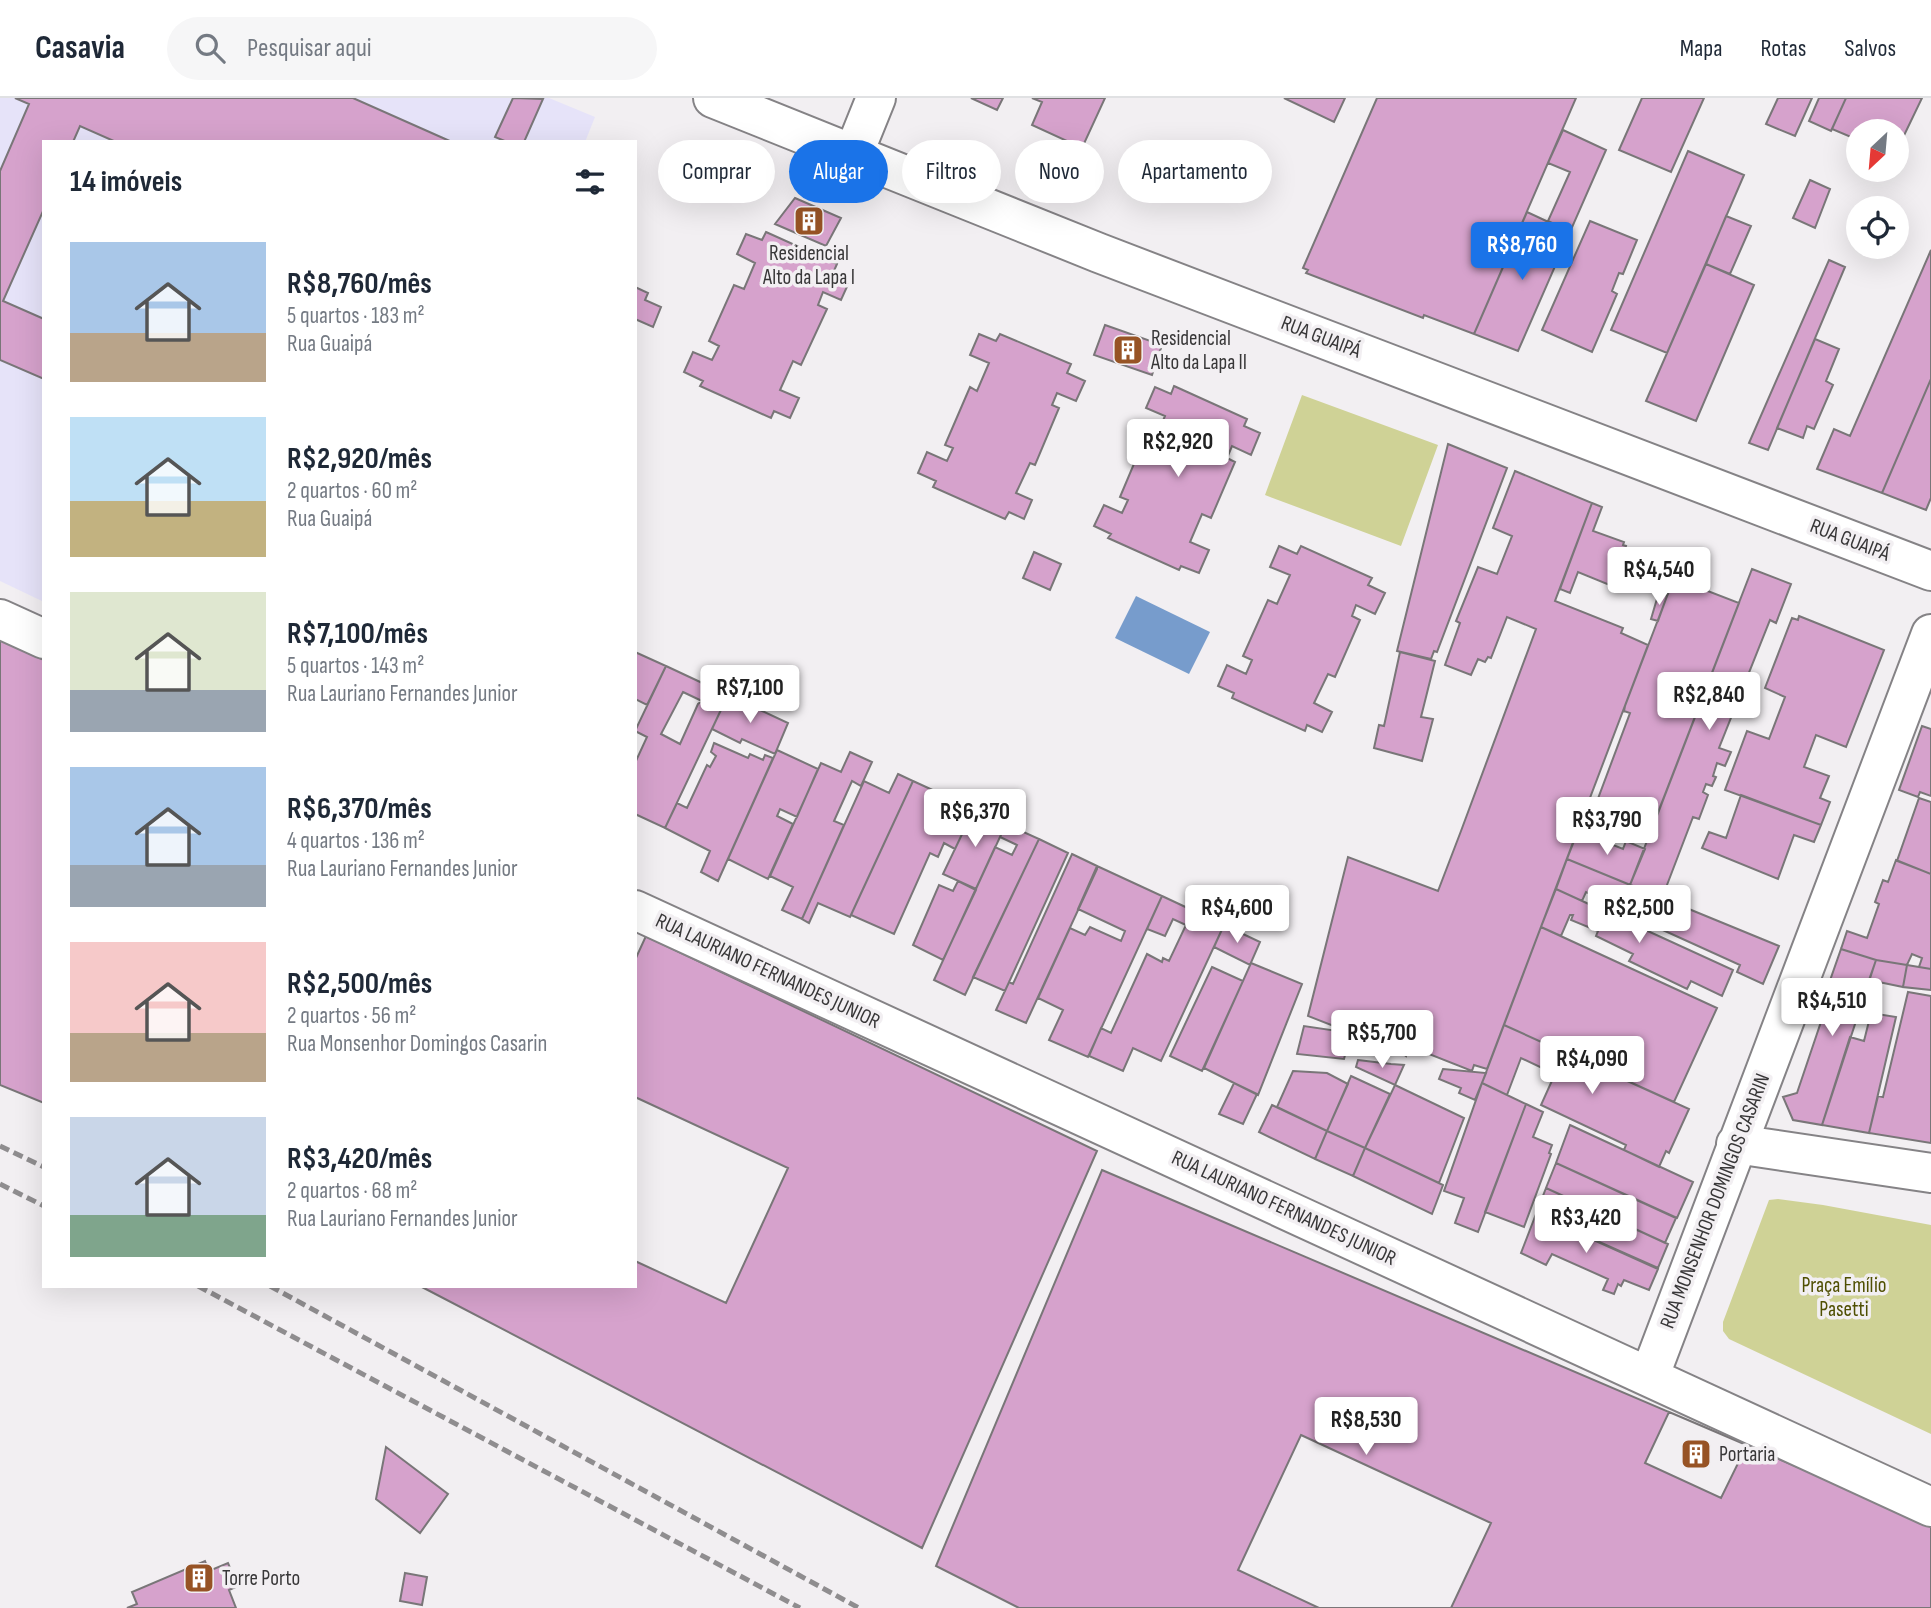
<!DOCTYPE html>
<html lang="pt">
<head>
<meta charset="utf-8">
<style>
  :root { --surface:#fff; --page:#f6f6f7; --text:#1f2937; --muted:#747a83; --line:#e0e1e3; --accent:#1a73e8 }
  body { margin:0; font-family:"Sofia Sans Condensed",sans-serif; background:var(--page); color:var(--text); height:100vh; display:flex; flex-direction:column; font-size:26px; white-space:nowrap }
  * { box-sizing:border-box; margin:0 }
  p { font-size:23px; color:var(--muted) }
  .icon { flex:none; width:38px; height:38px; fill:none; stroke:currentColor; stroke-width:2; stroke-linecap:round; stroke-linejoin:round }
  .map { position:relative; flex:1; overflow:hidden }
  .panel { position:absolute; left:42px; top:42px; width:595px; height:1148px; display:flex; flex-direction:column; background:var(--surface); border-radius:0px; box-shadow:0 7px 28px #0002 }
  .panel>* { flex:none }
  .guide { position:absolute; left:658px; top:42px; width:665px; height:63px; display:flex; gap:14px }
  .needle { width:46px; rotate:206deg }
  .controls { position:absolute; left:1846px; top:21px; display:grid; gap:14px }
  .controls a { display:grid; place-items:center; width:63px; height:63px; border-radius:50%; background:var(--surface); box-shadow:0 7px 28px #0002; font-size:35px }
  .price { position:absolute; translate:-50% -60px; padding:0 16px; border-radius:7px; background:#fff; color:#222; font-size:23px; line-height:46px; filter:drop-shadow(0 2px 4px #0008) }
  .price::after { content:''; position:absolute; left:50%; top:42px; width:21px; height:16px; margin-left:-10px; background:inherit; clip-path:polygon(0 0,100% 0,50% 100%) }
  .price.active { background:var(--accent); color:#fff }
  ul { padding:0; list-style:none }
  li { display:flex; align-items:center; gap:21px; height:175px; padding:0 28px }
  li span { display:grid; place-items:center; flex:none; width:196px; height:140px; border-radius:0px; color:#555 }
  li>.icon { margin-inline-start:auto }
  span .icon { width:84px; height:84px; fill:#fffc; stroke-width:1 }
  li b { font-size:30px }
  h2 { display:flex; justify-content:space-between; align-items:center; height:84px; padding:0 28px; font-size:30px }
  .tag { padding:0 24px; border-radius:32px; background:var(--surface); box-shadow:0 7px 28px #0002; font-size:24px; line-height:63px }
  .tag.active { background:var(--accent); color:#fff }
  header { display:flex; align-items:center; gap:42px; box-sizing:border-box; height:98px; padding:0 35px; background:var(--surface); border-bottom:2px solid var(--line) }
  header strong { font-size:33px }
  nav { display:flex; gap:38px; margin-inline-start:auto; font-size:24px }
  .search { width:490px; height:63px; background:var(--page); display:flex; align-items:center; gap:18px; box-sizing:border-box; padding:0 24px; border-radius:38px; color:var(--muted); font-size:26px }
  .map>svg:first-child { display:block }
  .education { fill:#e6e3f9 }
  .green { fill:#cfd296 }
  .water { fill:#779ccc }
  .building { fill:#d6a2cc; stroke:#797678; stroke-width:2; fill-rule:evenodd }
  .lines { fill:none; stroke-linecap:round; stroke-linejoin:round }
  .minor-casing { stroke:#858386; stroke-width:42 }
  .major-casing { stroke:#858386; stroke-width:42 }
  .minor { stroke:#fff; stroke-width:38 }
  .major { stroke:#fff; stroke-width:38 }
  .rail { stroke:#8f8d8f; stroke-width:5; stroke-dasharray:10 5; stroke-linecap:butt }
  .labels { text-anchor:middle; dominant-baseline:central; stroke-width:7; stroke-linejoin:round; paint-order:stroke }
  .poi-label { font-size:21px; fill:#383738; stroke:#f2eff2; text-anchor:start }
  .street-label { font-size:21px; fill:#383738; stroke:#f2eff2 }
  .park-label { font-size:21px; fill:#4f4f02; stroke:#f2eff2 }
</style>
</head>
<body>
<header>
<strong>Casavia</strong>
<div class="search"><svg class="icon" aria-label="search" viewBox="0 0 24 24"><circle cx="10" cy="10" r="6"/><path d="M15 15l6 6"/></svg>Pesquisar aqui</div>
<nav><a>Mapa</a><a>Rotas</a><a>Salvos</a></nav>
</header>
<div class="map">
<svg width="1931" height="1510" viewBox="0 0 1931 1510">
  <rect width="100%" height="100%" fill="#f2eff2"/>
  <!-- education -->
  <path class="education" d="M 0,0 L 549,0 L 595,19 L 585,44 L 44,44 L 44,504 L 0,483 Z"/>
  <!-- green -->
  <path class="green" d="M 1302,297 L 1438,347 L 1401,448 L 1265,397 Z
    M 1778,1101 L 1823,1107 L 1931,1127 L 1931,1336 L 1729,1241 L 1723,1233 L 1723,1224 L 1769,1102 Z"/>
  <!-- water -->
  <path class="water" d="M 1136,498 L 1210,534 L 1189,576 L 1115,540 Z"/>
  <!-- building -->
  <path class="building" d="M 15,0 L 353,0 L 452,44 L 116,44 L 80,28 L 73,44 L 44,44 L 44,111 L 3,203 L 44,221 L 44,281 L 0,262 L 0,73 L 29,6 Z
    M 513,0 L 543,1 L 524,44 L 507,44 L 495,39 Z
    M 971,0 L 1003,0 L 997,12 Z
    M 1032,0 L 1105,0 L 1082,50 L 1032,27 L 1042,4 Z
    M 1284,0 L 1345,0 L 1334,24 Z
    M 1377,0 L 1576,0 L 1474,236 L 1424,217 L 1423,220 L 1306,175 L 1308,172 L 1303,170 Z
    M 1642,0 L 1704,0 L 1671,74 L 1619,52 Z
    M 1778,0 L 1812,0 L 1795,38 L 1766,26 Z
    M 1819,0 L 1846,0 L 1831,33 L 1809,23 Z
    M 1846,0 L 1922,0 L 1897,52 L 1897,33 L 1858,33 L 1858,42 L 1832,31 Z
    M 1563,32 L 1606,52 L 1570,134 L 1548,123 L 1570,74 L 1548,65 Z
    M 1688,53 L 1744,77 L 1667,255 L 1611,232 Z
    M 1810,82 L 1830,91 L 1815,130 L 1793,120 Z
    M 795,100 L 841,120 L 826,148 L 775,126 Z
    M 1527,114 L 1570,134 L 1518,253 L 1474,236 Z
    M 1726,118 L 1751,128 L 1730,176 L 1706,166 Z
    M 1590,123 L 1637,142 L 1623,176 L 1619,175 L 1612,193 L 1617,196 L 1592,254 L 1542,232 Z
    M 766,134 L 837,166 L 833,175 L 850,182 L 841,202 L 823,194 L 818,207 L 827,211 L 801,267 L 793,263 L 780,292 L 799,300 L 790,320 L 774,313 L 771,320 L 700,288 L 703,283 L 684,274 L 693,254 L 712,262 L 719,248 L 709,243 L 734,187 L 744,191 L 755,165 L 737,156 L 746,136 L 762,142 Z
    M 1931,152 L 1931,281 L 1882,395 L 1817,371 L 1834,331 L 1850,338 Z
    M 1829,162 L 1845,169 L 1768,352 L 1749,345 Z
    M 1706,166 L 1754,187 L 1696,323 L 1646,303 Z
    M 635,189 L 648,195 L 645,202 L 661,209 L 653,229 L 635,221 Z
    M 1105,227 L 1162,247 L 1152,277 L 1094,257 Z
    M 979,236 L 996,243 L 1000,236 L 1071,266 L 1067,275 L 1085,283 L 1076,303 L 1057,295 L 1052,307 L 1059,310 L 1035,367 L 1030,365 L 1016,395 L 1032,402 L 1024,421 L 1009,414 L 1005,421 L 933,389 L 936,383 L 918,375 L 927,354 L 947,363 L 953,350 L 945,347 L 970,289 L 977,293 L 989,265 L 970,257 Z
    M 1815,241 L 1839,251 L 1826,283 L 1833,287 L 1814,331 L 1807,328 L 1803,340 L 1777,330 Z
    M 1931,281 L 1931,400 L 1926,412 L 1882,395 Z
    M 1174,288 L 1247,321 L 1244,328 L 1260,335 L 1251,357 L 1232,348 L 1227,360 L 1235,364 L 1211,420 L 1202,416 L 1190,444 L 1209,452 L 1199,475 L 1181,468 L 1179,472 L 1108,440 L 1111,436 L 1094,428 L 1104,407 L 1122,415 L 1128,402 L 1120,399 L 1144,342 L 1153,346 L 1165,318 L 1146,310 L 1155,289 L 1171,296 Z
    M 1448,346 L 1507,370 L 1437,554 L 1434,553 L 1431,561 L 1397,553 Z
    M 1515,373 L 1592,405 L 1555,503 L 1623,530 L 1621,535 L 1648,547 L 1487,971 L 1474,967 L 1472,973 L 1409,948 L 1406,958 L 1397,951 L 1351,935 L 1344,961 L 1297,956 L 1304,928 L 1337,933 L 1339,930 L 1308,918 L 1348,759 L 1438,793 L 1461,733 L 1536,531 L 1507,519 L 1491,560 L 1488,559 L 1485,564 L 1478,561 L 1471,577 L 1445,567 L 1460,525 L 1456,523 L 1478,469 L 1497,476 L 1512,438 L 1493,430 Z
    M 1592,405 L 1602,409 L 1593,433 L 1624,444 L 1623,447 L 1626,448 L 1612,488 L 1578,474 L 1570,495 L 1560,491 Z
    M 1279,448 L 1297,456 L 1301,448 L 1372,480 L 1368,487 L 1385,495 L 1375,516 L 1356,507 L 1352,518 L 1360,522 L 1335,579 L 1328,576 L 1314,605 L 1332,614 L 1322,634 L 1307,627 L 1305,633 L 1232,600 L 1234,595 L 1218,588 L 1227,567 L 1246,576 L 1252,562 L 1243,558 L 1268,502 L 1277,506 L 1290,477 L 1270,469 Z
    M 1670,452 L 1683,456 L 1668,496 L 1655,490 Z
    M 1034,454 L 1061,466 L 1050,492 L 1023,480 Z
    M 1752,471 L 1791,486 L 1776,525 L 1770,522 L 1719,650 L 1731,654 L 1725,668 L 1717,665 L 1713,678 L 1716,679 L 1712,688 L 1706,686 L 1703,694 L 1708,697 L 1699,721 L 1693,719 L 1662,800 L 1630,787 Z
    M 1674,480 L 1739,505 L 1650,736 L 1593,714 L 1630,615 L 1624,613 L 1625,608 Z
    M 1659,494 L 1667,498 L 1658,523 L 1651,521 Z
    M 1799,518 L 1884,552 L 1846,649 L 1816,637 L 1804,669 L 1829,678 L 1820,700 L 1830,704 L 1821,727 L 1725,692 L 1747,633 L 1769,641 L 1785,599 L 1765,590 L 1792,520 L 1798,522 Z
    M 0,542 L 44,562 L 44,1005 L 0,987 Z
    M 635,554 L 666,568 L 647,607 L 635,601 Z
    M 1400,554 L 1435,563 L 1421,619 L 1433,621 L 1422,663 L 1374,650 L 1379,627 L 1384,628 Z
    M 666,568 L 728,597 L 665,730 L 635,716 L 635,665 L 647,639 L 635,633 ZM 683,594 L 702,603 L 698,606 L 680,646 L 661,636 Z
    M 728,597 L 788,625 L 775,656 L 742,641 L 740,645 L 712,631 Z
    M 1922,628 L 1931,631 L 1931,698 L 1920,694 L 1918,699 L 1899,692 Z
    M 714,645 L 748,660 L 750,656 L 763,662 L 765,657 L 773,660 L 718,783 L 701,774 L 710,753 L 665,730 L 677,705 L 687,710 L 707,667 L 710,669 L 716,658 L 711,654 Z
    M 777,652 L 818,671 L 797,719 L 780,711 L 777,718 L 793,726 L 768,781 L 728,761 Z
    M 850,654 L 872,664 L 861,688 L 852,683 L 834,723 L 844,727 L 802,821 L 782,812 L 793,789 L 770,778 L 821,665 L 841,674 Z
    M 898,676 L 913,683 L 850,819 L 818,805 L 809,825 L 802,821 L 864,683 L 889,695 Z
    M 913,683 L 974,711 L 955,751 L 944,745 L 938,759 L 930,755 L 894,836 L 851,817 Z
    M 1741,697 L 1821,727 L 1814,744 L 1794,737 L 1778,781 L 1702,750 L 1709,734 L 1726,740 Z
    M 1919,700 L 1931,704 L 1931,776 L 1897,763 Z
    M 974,711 L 1006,726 L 976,791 L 943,776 Z
    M 1006,726 L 1039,741 L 965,897 L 934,882 L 995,749 L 1012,757 L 1017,747 L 1000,739 Z
    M 1578,733 L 1623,751 L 1626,743 L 1645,751 L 1630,787 L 1567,761 Z
    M 1039,741 L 1068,755 L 1005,893 L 973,879 Z
    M 1072,756 L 1097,768 L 1097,771 L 1026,925 L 996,912 L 1009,884 L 1013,886 Z
    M 1567,761 L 1779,848 L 1763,886 L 1737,874 L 1740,867 L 1654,828 L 1656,825 L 1586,794 L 1582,803 L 1556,791 Z
    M 1896,762 L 1931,776 L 1931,871 L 1919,869 L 1922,860 L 1912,856 L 1907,867 L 1876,862 L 1841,851 L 1847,833 L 1867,840 L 1879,806 L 1875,804 L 1883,782 L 1888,784 Z
    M 1097,768 L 1162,798 L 1088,959 L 1049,942 L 1063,912 L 1038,900 L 1070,830 L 1085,837 L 1090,829 L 1121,843 L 1125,833 L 1078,811 Z
    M 958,783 L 976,792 L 943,862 L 913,847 L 939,787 L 953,793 Z
    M 1556,791 L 1733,872 L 1722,898 L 1691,883 L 1687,891 L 1629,863 L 1633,856 L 1596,838 L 1598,833 L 1571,822 L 1573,817 L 1570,817 L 1561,838 L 1541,829 Z
    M 1162,798 L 1224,827 L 1161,963 L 1133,950 L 1123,973 L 1089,958 L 1101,930 L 1111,935 L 1147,856 L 1162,864 L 1163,860 L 1169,863 L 1186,827 L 1173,821 L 1165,838 L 1147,831 Z
    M 1224,827 L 1260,844 L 1250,867 L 1214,849 Z
    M 1541,829 L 1717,910 L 1674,1004 L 1504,927 Z
    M 635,833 L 1097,1053 L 922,1450 L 420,1188 L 635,1188 Z
    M 635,833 L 646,838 L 635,862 Z
    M 1841,851 L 1876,862 L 1822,1027 L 1793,1022 L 1783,999 L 1797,995 L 1826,909 L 1830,911 L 1834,897 L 1826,894 Z
    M 1876,862 L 1907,867 L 1903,889 L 1869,882 Z
    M 1251,865 L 1302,886 L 1258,997 L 1204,970 Z
    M 1907,867 L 1931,871 L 1931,892 L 1903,889 Z
    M 1212,869 L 1243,883 L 1202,973 L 1170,958 Z
    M 1908,894 L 1931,898 L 1931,1045 L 1869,1035 L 1878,998 L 1883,999 Z
    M 1871,915 L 1896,919 L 1869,1035 L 1822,1027 L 1850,939 L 1864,943 Z
    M 1504,927 L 1689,1011 L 1669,1055 L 1666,1053 L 1659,1069 L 1624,1052 L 1626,1047 L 1541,1007 L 1555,976 L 1521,960 L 1507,997 L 1482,985 Z
    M 1358,962 L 1391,966 L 1404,967 L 1395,987 L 1356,969 Z
    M 1443,971 L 1486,975 L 1475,1002 L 1459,995 L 1461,990 L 1439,981 Z
    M 1293,973 L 1327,975 L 1348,986 L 1327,1033 L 1277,1009 Z
    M 1351,978 L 1390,996 L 1365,1050 L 1327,1033 Z
    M 1234,985 L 1257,996 L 1243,1026 L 1219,1016 Z
    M 1482,985 L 1526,1006 L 1478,1134 L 1455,1125 L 1464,1100 L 1444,1093 Z
    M 1395,987 L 1464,1020 L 1439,1085 L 1365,1050 Z
    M 635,999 L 788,1070 L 726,1205 L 635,1163 Z
    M 1526,1006 L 1543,1014 L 1533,1039 L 1552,1047 L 1549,1055 L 1551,1056 L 1524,1129 L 1485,1114 Z
    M 1272,1007 L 1327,1033 L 1315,1061 L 1259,1034 Z
    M 1570,1027 L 1693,1084 L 1677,1120 L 1556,1065 Z
    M 1327,1033 L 1365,1050 L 1353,1078 L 1315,1061 Z
    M 1365,1050 L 1443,1087 L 1432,1116 L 1353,1078 Z
    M 1556,1065 L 1676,1120 L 1665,1145 L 1546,1090 Z
    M 1102,1072 L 1931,1426 L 1931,1510 L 1019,1510 L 936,1468 Z
    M 1546,1090 L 1668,1146 L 1658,1170 L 1536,1116 Z
    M 1536,1116 L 1658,1171 L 1649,1192 L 1624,1182 L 1621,1188 L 1618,1186 L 1614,1196 L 1603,1192 L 1608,1181 L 1552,1156 L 1546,1167 L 1521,1155 Z
    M 1669,1314 L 1747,1347 L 1721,1400 L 1645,1365 Z
    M 1301,1337 L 1491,1425 L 1451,1510 L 1319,1510 L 1238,1472 Z
    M 386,1349 L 448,1396 L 420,1435 L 376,1401 Z
    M 205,1463 L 209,1473 L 228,1465 L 238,1488 L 229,1492 L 236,1510 L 127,1510 L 137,1506 L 132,1494 Z
    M 405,1475 L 427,1479 L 422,1507 L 400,1503 Z"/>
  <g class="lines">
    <!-- minor casing -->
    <g class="minor-casing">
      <path id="minor" d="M 853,57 L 876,0
        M 0,521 L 44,541
        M 635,812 L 1931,1409
        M 1736,1046 L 1931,1075
        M 1650,1277 L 1931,536"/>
    </g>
    <!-- major casing -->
    <g class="major-casing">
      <path id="major" d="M 713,0 L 1099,155 L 1931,473"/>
    </g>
    <!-- minor -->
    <use href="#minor" class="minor"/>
    <!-- major -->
    <use href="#major" class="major"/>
    <!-- rail -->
    <path class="rail" d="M 0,1048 L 44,1069
      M 0,1086 L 44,1108
      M 198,1188 L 800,1510
      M 270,1188 L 859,1510"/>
  </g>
  <!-- icons -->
  <defs>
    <g id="building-square" transform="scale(1.575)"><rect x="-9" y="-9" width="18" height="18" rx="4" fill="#975325" stroke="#f2eff2"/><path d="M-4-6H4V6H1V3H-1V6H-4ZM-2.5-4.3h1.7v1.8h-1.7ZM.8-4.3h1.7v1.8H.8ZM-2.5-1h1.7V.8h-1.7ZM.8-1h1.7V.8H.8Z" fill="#fff"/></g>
  </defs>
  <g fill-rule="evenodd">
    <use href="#building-square" x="809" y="123"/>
    <use href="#building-square" x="1128" y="252"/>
    <use href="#building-square" x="1696" y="1356"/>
    <use href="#building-square" x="199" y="1480"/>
  </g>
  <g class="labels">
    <!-- poi labels -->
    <g class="poi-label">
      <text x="809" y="155" text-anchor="middle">Residencial<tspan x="809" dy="24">Alto da Lapa I</tspan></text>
      <text x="1151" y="240">Residencial<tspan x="1151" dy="24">Alto da Lapa II</tspan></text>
      <text x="1719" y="1356">Portaria</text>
      <text x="222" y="1480">Torre Porto</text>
    </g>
    <!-- street labels -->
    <g class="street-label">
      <text transform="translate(1321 239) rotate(21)">RUA GUAIPÁ</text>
      <text transform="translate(1850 442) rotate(21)">RUA GUAIPÁ</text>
      <text transform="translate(768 873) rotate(25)">RUA LAURIANO FERNANDES JUNIOR</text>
      <text transform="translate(1715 1103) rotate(-69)">RUA MONSENHOR DOMINGOS CASARIN</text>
      <text transform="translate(1284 1110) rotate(25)">RUA LAURIANO FERNANDES JUNIOR</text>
    </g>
    <!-- park labels -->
    <g class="park-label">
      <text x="1844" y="1187">Praça Emílio<tspan x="1844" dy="24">Pasetti</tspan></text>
    </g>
  </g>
</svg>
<div class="controls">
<a><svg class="needle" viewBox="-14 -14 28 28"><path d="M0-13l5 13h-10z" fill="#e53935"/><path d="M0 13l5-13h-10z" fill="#747a83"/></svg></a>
<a><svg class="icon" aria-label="locate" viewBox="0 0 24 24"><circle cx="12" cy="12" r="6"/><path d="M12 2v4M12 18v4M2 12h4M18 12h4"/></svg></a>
</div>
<b class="price active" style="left:1522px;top:184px">R$8,760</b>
<b class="price" style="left:1178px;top:381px">R$2,920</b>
<b class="price" style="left:1659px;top:509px">R$4,540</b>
<b class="price" style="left:750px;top:627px">R$7,100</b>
<b class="price" style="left:1709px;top:634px">R$2,840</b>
<b class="price" style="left:975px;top:751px">R$6,370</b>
<b class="price" style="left:1607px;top:759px">R$3,790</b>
<b class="price" style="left:1237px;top:847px">R$4,600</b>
<b class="price" style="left:1639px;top:847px">R$2,500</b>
<b class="price" style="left:1832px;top:940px">R$4,510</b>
<b class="price" style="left:1382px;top:972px">R$5,700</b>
<b class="price" style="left:1592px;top:998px">R$4,090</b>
<b class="price" style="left:1586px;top:1157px">R$3,420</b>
<b class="price" style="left:1366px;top:1359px">R$8,530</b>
<div class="guide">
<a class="tag">Comprar</a>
<a class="tag active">Alugar</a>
<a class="tag">Filtros</a>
<a class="tag">Novo</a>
<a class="tag">Apartamento</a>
</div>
<section class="panel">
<h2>14 imóveis<svg class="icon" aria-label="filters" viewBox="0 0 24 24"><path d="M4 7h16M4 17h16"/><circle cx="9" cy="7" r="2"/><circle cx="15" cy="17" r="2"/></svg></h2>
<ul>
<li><span style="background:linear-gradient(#a9c7e8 65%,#b9a48a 0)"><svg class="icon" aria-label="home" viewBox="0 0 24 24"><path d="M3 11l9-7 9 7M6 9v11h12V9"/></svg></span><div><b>R$8,760/mês</b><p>5 quartos · 183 m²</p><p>Rua Guaipá</p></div></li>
<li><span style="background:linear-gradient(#bfe0f5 60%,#c2b280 0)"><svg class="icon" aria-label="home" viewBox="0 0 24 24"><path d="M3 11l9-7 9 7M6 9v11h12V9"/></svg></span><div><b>R$2,920/mês</b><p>2 quartos · 60 m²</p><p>Rua Guaipá</p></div></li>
<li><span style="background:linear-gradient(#dfe7d0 70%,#9aa5b1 0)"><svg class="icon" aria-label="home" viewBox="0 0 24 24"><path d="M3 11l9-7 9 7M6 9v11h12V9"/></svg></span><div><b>R$7,100/mês</b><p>5 quartos · 143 m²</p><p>Rua Lauriano Fernandes Junior</p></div></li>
<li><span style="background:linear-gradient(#a9c7e8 70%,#9aa5b1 0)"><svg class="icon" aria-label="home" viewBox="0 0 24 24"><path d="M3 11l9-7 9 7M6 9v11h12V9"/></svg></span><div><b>R$6,370/mês</b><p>4 quartos · 136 m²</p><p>Rua Lauriano Fernandes Junior</p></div></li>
<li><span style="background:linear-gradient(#f6c9c9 65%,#b9a48a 0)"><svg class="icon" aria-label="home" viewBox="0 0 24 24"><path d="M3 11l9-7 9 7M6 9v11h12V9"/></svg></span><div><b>R$2,500/mês</b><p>2 quartos · 56 m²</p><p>Rua Monsenhor Domingos Casarin</p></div></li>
<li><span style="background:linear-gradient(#c9d6e8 70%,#7fa58c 0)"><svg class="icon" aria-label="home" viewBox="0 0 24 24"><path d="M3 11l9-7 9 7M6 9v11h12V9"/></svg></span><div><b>R$3,420/mês</b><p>2 quartos · 68 m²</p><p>Rua Lauriano Fernandes Junior</p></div></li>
</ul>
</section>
</div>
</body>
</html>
